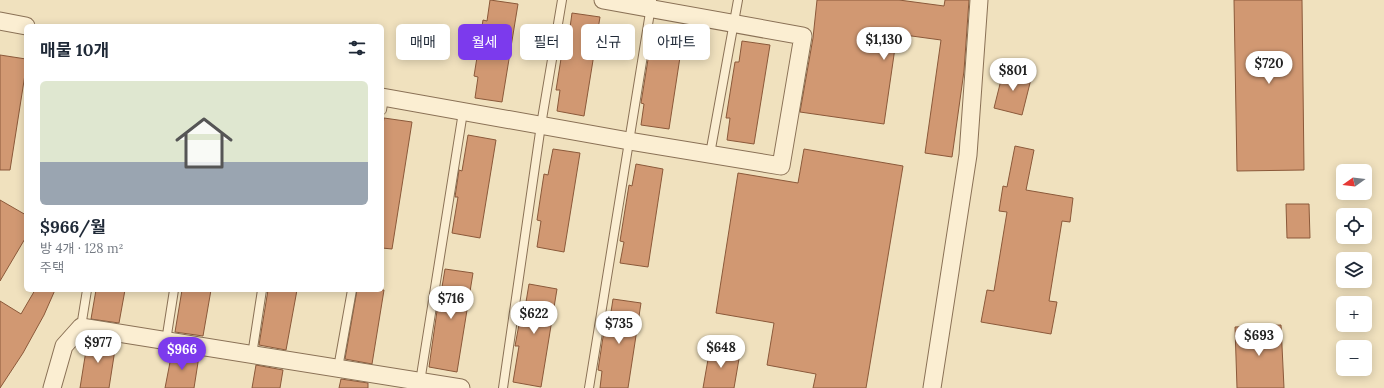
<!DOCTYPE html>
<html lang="ko">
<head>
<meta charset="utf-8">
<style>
  :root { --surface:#fff; --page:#f6f6f7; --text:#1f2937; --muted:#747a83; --line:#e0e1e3; --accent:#7c3aed }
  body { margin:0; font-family:Lora,"Noto Sans KR",serif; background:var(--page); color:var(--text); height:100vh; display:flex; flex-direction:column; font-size:15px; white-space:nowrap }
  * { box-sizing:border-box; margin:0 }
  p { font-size:13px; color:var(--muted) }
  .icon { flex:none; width:22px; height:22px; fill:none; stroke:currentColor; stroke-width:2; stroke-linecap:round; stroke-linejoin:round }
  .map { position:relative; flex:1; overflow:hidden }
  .drawer { position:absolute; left:24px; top:24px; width:360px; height:268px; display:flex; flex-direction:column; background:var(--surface); border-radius:6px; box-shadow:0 2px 10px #0003 }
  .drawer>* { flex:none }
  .guide { position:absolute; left:396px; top:24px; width:380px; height:36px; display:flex; gap:8px }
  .needle { width:26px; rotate:256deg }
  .fabs { position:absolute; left:1336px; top:164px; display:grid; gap:8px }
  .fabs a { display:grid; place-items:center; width:36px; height:36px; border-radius:6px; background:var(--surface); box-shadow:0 2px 10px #0003; font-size:20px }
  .price { position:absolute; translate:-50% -34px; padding:0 9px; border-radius:14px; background:#fff; color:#222; font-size:13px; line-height:26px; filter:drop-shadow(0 1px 2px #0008) }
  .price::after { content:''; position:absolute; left:50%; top:24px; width:12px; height:9px; margin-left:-6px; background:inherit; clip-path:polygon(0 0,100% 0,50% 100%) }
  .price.current { background:var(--accent); color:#fff }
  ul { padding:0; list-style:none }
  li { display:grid; align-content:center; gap:8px; height:212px; padding:0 16px }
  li+li { border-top:1px solid var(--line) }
  li span { display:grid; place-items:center; height:124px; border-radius:6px; color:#555 }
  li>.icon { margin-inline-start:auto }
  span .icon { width:72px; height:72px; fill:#fffc; stroke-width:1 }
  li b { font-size:17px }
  h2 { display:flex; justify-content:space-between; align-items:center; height:48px; padding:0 16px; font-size:17px }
  .chip { padding:0 14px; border-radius:6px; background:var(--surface); box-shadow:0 2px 10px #0003; font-size:14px; line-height:36px }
  .chip.current { background:var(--accent); color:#fff }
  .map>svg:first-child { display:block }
  .building { fill:#d19872; stroke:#8b593a }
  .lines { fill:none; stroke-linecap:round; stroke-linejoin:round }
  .lane-casing { stroke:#8a7156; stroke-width:10 }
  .street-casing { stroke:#8a7156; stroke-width:19 }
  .lane { stroke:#fbeed2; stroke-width:8 }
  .street { stroke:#fbeed2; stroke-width:17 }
</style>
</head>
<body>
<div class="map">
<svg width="1384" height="388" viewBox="0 0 1384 388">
  <rect width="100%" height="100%" fill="#f0e1be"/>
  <!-- building -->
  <path class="building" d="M 490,0 L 518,4 L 502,102 L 475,98 L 478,77 L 474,76 L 483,20 L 487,21 Z
    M 817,0 L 899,0 L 944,6 L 945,0 L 969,0 L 964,71 L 952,157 L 925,153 L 941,40 L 897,34 L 884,124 L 800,112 L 813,38 Z
    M 1234,0 L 1302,0 L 1304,170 L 1237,171 Z
    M 572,13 L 600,17 L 584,116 L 557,111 L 560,90 L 556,90 L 565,34 L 569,35 Z
    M 657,26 L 684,31 L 669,129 L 641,125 L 644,104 L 641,103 L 650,47 L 653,48 Z
    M 742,41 L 770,45 L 754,144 L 727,140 L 730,118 L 726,118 L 735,62 L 739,62 Z
    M 0,55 L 26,59 L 26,68 L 10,170 L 0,170 Z
    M 1004,68 L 1032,75 L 1022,115 L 994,108 Z
    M 384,118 L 412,122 L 392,249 L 382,248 L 382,132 Z
    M 468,135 L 496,140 L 480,238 L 452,233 L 458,197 L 455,197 L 459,170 L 462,171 Z
    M 1015,146 L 1034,150 L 1026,190 L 1073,198 L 1070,222 L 1062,221 L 1049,301 L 1057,302 L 1051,334 L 981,322 L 987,290 L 994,291 L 1007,212 L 999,211 L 1003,186 L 1007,187 Z
    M 553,149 L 580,153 L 564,252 L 537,247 L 541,221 L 537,220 L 544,174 L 548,175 Z
    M 804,149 L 903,166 L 866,388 L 813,388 L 816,374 L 767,365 L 774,323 L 716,313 L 738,173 L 798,183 Z
    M 636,164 L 663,169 L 648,267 L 620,263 L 624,242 L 620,241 L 629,185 L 632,186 Z
    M 0,200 L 26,215 L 26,237 L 0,281 Z
    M 1286,204 L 1309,204 L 1310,238 L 1287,238 Z
    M 445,269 L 473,273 L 457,372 L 429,367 L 438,304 L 439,305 Z
    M 529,284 L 557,289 L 541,387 L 513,382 L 519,346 L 515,346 L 520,319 L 523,320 Z
    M 35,290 L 55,290 L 44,315 L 23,353 L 0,388 L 0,301 L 21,314 Z
    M 96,290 L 125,290 L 119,323 L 91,319 Z
    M 182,290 L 211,290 L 203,336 L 175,332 Z
    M 268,290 L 297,290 L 286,350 L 259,345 Z
    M 357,290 L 384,290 L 372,364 L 345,359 Z
    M 613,299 L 641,303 L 628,388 L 600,388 L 602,371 L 598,370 L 605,324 L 609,325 Z
    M 1281,325 L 1284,388 L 1237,388 L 1235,327 Z
    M 88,338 L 116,343 L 109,388 L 80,388 Z
    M 710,348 L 740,353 L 734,388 L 703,388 Z
    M 172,352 L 199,356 L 194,388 L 165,388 Z
    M 256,365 L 283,370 L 280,388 L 252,388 Z
    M 341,379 L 368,383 L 368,388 L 339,388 Z"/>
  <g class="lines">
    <!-- lane casing -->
    <g class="lane-casing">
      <path id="lane" d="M 382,110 L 384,98
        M 710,154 L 738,0
        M 81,327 L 87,290
        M 166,341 L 174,290
        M 252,355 L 262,290
        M 338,368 L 352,290
        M 420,382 L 463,112
        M 503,388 L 541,125 L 562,0
        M 589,388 L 652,0"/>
    </g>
    <!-- street casing -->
    <g class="street-casing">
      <path id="street" d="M 0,21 L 26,26
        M 382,97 L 629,141 L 781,166 L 803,36 L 603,0
        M 52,388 L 64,346 L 81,327 L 461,388
        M 932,388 L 968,155 L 979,0"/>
    </g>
    <!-- lane -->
    <use href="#lane" class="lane"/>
    <!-- street -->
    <use href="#street" class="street"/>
  </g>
</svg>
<div class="fabs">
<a><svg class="needle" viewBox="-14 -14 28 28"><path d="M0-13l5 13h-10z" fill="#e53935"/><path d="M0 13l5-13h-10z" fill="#747a83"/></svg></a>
<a><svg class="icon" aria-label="locate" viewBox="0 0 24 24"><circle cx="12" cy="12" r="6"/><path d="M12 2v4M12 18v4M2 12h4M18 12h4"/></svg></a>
<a><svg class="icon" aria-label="layers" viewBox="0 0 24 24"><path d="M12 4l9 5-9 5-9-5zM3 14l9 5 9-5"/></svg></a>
<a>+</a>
<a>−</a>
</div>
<b class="price" style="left:884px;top:61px">$1,130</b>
<b class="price" style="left:1269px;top:85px">$720</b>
<b class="price" style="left:1013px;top:92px">$801</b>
<b class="price" style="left:451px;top:320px">$716</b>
<b class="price" style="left:534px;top:335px">$622</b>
<b class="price" style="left:619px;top:345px">$735</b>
<b class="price" style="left:1259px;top:357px">$693</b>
<b class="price" style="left:98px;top:364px">$977</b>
<b class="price" style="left:721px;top:369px">$648</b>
<b class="price current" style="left:182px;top:371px">$966</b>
<div class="guide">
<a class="chip">매매</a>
<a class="chip current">월세</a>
<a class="chip">필터</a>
<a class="chip">신규</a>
<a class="chip">아파트</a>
</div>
<section class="drawer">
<h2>매물 10개<svg class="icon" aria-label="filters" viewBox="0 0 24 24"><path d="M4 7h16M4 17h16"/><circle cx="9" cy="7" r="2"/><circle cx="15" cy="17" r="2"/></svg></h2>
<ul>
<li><span style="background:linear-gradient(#dfe7d0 65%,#9aa5b1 0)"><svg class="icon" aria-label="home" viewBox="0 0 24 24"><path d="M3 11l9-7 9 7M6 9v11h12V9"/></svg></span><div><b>$966/월</b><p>방 4개 · 128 m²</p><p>주택</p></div></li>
</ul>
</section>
</div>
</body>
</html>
